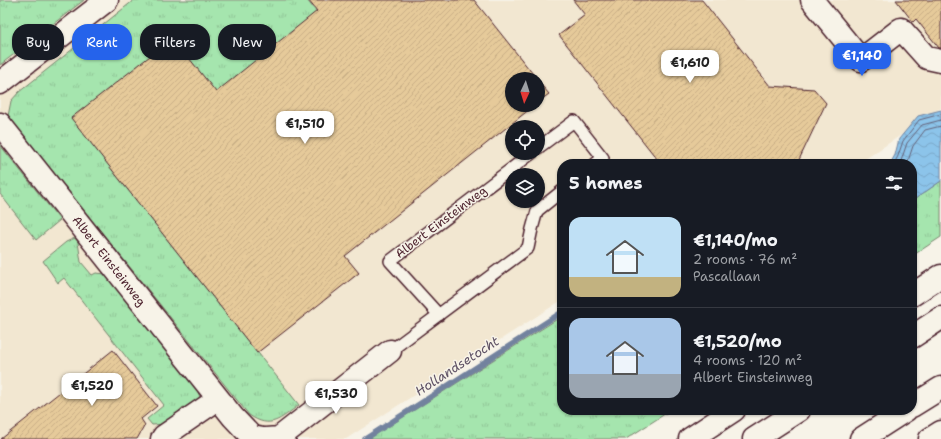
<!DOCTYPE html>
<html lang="en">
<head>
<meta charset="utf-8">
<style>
  :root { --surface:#171b24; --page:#20242c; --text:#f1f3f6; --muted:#9ea1a6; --line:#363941; --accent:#2563eb }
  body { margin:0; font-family:"Shantell Sans",sans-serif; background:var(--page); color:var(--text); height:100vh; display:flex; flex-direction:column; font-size:15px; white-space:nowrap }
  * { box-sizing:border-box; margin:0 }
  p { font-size:13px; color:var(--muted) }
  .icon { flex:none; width:22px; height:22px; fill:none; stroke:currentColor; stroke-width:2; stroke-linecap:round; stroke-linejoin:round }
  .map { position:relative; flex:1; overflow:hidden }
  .side { position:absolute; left:557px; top:159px; width:360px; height:256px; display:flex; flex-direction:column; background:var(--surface); border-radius:16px; box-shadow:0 1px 3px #0004 }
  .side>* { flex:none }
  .guide { position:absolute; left:12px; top:24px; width:380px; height:36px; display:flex; gap:8px }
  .needle { width:26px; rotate:184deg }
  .tools { position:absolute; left:505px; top:72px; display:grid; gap:8px }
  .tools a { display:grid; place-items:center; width:40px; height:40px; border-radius:50%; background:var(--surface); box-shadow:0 1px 3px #0004; font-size:20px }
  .price { position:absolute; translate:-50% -34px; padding:0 9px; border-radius:8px; background:#fff; color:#222; font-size:13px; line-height:26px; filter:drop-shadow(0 1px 2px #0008) }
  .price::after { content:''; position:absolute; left:50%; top:24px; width:12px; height:9px; margin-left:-6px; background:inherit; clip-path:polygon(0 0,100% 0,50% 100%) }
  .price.selected { background:var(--accent); color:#fff }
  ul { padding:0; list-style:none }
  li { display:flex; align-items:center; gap:12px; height:100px; padding:0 12px }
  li+li { border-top:1px solid var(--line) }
  li span { display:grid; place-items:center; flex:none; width:112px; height:80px; border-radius:12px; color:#555 }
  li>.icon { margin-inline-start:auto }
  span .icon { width:48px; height:48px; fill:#fffc; stroke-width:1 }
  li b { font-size:17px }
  h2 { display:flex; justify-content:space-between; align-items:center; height:48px; padding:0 12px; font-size:17px }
  .tag { padding:0 14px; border-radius:16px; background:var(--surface); box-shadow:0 1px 3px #0004; font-size:14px; line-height:36px }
  .tag.selected { background:var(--accent); color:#fff }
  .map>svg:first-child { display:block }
  .built { fill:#f2e7d1; fill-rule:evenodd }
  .grass { fill:url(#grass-tufts); stroke:#78826c }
  .water { fill:url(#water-waves); stroke:#72829e }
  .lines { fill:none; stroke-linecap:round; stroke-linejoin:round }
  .shore { stroke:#646177; stroke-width:1 }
  .stream { stroke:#72829e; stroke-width:5.5 }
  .building { fill:url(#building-hatch); stroke:#4a1f2b }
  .lane-casing { stroke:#4a1f2b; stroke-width:14 }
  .street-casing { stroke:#4a1f2b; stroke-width:25 }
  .secondary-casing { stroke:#4a1f2b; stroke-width:25 }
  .highway-casing { stroke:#4a1f2b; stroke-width:25 }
  .lane { stroke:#f7f3e8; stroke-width:11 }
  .street { stroke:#f7f3e8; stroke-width:22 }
  .secondary { stroke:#f7f3e8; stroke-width:22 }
  .highway { stroke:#f7f3e8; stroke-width:22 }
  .labels { text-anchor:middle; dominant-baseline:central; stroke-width:3; stroke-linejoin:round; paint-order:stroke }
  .street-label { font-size:12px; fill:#4a1f2b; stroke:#f7f3e8 }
  .water-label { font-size:13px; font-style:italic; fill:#5e5164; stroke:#f7f3e8 }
</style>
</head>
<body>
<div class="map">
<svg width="941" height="439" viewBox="0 0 941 439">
  <defs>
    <pattern id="grass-tufts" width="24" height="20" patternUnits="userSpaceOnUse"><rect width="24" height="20" fill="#a5e5ae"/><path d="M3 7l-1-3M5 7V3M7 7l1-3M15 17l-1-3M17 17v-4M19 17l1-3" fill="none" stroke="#90c496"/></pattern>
    <pattern id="water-waves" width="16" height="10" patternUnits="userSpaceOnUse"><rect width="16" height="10" fill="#8cc4ea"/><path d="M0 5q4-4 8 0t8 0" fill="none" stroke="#7aa8c9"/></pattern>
    <pattern id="building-hatch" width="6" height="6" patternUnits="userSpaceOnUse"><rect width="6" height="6" fill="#e6ca9a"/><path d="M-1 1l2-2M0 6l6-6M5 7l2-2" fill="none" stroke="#c7ad85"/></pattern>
  </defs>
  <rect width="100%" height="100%" fill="#f7f3e8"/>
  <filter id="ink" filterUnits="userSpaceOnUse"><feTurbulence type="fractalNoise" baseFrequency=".025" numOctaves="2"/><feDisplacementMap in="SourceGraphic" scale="8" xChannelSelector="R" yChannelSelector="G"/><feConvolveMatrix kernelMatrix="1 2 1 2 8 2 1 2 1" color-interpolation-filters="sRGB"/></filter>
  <g filter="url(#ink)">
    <!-- built -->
    <path class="built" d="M 0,0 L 941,0 L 941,108 L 858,164 L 562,164 L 562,300 L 346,439 L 0,439 ZM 512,79 L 538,79 L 538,105 L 512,105 ZM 512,127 L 538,127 L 538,153 L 512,153 ZM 512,175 L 538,175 L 538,201 L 512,201 Z"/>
    <!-- grass -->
    <path class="grass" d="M 0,0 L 84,0 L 0,65 Z
      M 134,0 L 307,0 L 318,14 L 217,94 L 77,122 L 299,405 C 280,419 271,430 249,415 L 8,116 L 11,101 L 19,92 Z
      M 0,145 L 60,220 L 36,240 L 0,194 Z
      M 941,181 L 941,237 L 912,256 L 912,201 Z
      M 75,238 L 78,242 L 81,262 L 92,275 L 96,273 L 106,274 L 197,390 L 200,397 L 199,404 L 191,411 L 183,407 L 167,424 L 152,425 L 147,419 L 164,405 L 64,278 L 58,283 L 43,261 L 66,242 Z
      M 562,316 L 562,410 L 671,410 L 626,439 L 369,439 Z"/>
    <!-- water -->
    <path class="water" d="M 941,110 L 941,181 L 912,201 L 912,164 L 890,164 L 895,155 L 899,139 L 918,116 Z"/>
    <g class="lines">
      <!-- shore -->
      <path class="shore" d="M 894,164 L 898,156 L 903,141 L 919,120 L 941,114
        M 900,164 L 907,143 L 922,125 L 941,120
        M 907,164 L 913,146 L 925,130 L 941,126"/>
      <!-- stream -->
      <path class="stream" d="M 365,439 L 562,312"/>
    </g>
    <!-- building -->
    <path class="building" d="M 308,0 L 474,0 L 537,79 L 512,79 L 512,105 L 535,105 L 345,256 L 359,273 L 257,353 L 71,118 L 173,38 L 216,92 L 317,11 Z
      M 573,0 L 702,0 L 770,86 L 814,89 L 826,103 L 797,164 L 661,164 L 559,35 L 585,15 Z
      M 896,0 L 941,0 L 941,48 L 939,48 L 916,19 L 913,22 Z
      M 538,81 L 549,94 L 538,102 Z
      M 113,350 L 157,406 L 141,419 L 145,425 L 137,439 L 1,439 Z"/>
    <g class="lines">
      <!-- lane casing -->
      <g class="lane-casing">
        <path id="lane" d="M 538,148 L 574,121 L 603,158 L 595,164
          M 439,315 L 390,261 L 532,153
          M 390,351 L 528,248 L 532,229 L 537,211 L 562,191"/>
      </g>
      <!-- street casing -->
      <g class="street-casing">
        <path id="street" d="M 812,0 L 861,60 L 901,29 L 927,58 L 941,61
          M 0,124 L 233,417 L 252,437 L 263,439
          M 162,439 L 164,436 L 218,399
          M 266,439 L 279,438 L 390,351"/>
      </g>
      <!-- secondary casing -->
      <g class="secondary-casing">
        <path id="secondary" d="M 0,83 L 107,0"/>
      </g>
      <!-- highway casing -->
      <g class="highway-casing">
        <path id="highway" d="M 912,295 L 941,276
          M 912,337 L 941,318
          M 912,406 L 941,388
          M 690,439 L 734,410
          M 754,439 L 799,410
          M 861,439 L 906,410
          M 930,439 L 941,432"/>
      </g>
      <!-- lane -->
      <use href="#lane" class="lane"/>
      <!-- street -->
      <use href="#street" class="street"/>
      <!-- secondary -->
      <use href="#secondary" class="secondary"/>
      <!-- highway -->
      <use href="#highway" class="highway"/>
    </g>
  </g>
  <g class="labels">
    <!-- street labels -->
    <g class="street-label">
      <text transform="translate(441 222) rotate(-37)">Albert Einsteinweg</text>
      <text transform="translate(109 261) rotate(52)">Albert Einsteinweg</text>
    </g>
    <!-- water labels -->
    <g class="water-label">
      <text transform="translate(457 366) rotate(-33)">Hollandsetocht</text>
    </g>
  </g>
</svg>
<div class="tools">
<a><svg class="needle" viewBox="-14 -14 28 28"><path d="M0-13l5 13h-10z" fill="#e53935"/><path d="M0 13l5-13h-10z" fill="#9ea1a6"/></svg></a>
<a><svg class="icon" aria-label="locate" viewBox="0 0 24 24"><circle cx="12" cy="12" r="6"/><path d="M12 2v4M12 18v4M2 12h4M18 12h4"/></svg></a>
<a><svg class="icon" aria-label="layers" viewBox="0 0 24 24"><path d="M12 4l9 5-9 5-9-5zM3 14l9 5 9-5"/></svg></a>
</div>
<b class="price selected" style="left:862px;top:77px">€1,140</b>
<b class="price" style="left:690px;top:84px">€1,610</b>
<b class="price" style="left:305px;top:145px">€1,510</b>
<b class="price" style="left:92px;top:407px">€1,520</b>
<b class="price" style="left:336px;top:415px">€1,530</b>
<div class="guide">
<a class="tag">Buy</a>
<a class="tag selected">Rent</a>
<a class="tag">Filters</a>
<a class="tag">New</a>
</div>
<section class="side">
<h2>5 homes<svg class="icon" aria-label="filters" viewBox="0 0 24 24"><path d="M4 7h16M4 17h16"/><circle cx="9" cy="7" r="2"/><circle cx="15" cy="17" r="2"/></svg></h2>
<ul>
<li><span style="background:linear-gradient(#bfe0f5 75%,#c2b280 0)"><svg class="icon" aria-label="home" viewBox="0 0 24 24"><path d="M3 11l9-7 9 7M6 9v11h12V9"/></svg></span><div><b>€1,140/mo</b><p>2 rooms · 76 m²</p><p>Pascallaan</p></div></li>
<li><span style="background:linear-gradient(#a9c7e8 70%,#9aa5b1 0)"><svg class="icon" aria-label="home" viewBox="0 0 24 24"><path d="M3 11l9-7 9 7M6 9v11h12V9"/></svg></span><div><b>€1,520/mo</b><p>4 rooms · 120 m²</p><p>Albert Einsteinweg</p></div></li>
</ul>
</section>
</div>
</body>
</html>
